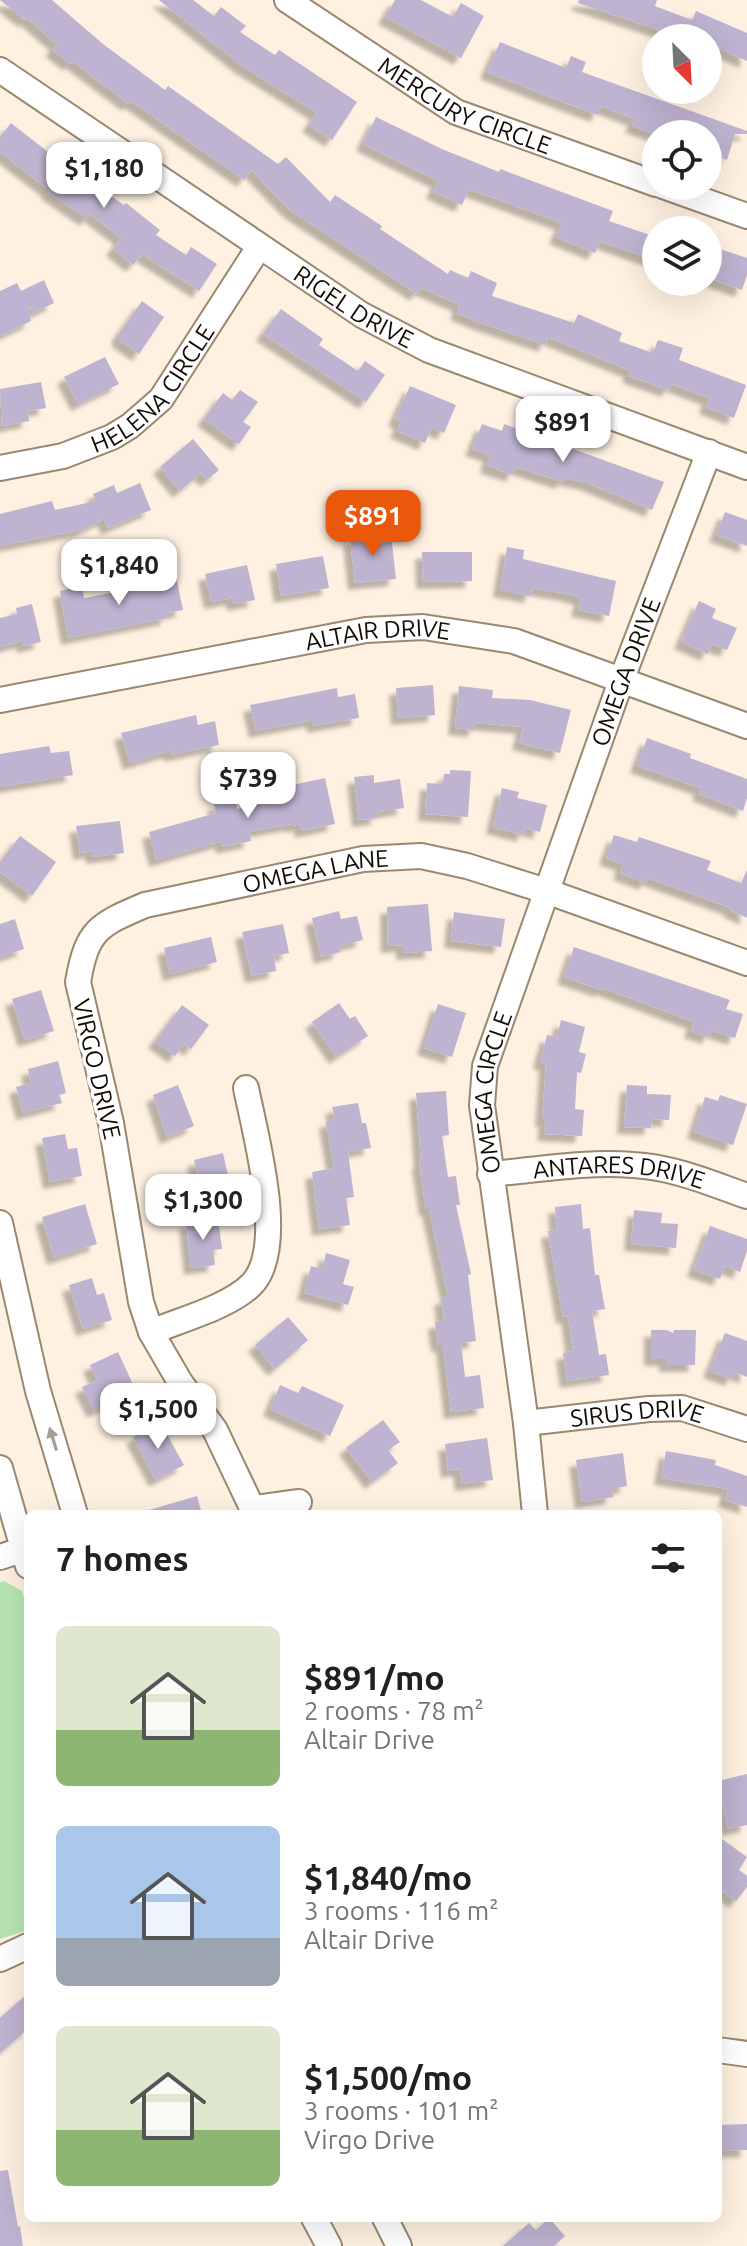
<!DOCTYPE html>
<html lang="en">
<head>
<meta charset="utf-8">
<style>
  :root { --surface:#fff; --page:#f6f6f6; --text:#202124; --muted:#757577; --accent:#ea580c }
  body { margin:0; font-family:Ubuntu,sans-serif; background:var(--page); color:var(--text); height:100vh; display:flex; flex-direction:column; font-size:30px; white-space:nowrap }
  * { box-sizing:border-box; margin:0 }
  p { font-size:26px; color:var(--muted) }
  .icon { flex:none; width:44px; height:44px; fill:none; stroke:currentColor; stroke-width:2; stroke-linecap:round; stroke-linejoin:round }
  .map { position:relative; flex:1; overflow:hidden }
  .side { position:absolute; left:24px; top:1510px; width:698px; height:712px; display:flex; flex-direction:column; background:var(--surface); border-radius:12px; box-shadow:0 8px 32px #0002 }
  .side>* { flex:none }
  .needle { width:52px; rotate:156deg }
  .buttons { position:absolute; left:642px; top:24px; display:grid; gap:16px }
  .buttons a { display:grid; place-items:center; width:80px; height:80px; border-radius:50%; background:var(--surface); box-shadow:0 8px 32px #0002; font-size:40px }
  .price { position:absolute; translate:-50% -68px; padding:0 18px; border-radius:16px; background:#fff; color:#222; font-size:26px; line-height:52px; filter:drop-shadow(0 2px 4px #0008) }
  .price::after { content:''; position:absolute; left:50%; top:48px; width:24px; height:18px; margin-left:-12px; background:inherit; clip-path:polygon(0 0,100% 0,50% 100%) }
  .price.current { background:var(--accent); color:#fff }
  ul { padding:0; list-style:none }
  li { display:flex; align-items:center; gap:24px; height:200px; padding:0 32px }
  li span { display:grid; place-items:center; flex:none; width:224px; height:160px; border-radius:12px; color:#555 }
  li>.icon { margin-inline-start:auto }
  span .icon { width:96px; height:96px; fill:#fffc; stroke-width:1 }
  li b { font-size:34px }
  h2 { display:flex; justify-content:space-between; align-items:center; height:96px; padding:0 32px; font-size:34px }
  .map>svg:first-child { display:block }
  .green { fill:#b7e5b2 }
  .building { fill:#beb3d0; filter:url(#shadow) }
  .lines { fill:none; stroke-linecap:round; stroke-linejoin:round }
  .minor-casing { stroke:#9a876e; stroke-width:28 }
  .minor { stroke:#fff; stroke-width:24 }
  .oneway { fill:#a09d9b }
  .labels { text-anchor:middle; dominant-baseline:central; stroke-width:7; stroke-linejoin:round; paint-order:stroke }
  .street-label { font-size:24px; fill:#120b04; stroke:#fff }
</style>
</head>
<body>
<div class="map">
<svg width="747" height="2246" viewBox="0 0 747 2246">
  <defs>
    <filter id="shadow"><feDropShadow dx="-7" dy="7" stdDeviation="2" flood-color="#0004"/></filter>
  </defs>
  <rect width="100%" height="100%" fill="#fef1e1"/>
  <!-- green -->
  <path class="green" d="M 4,1581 L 22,1591 L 28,1611 L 28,1930 L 0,1939 L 0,1582 Z"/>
  <!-- building -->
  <path class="building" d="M 0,0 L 52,0 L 103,44 L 165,90 L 168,86 L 278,164 L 286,157 L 330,202 L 335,195 L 382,226 L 380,229 L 448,274 L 450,270 L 468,278 L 471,271 L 497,283 L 492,296 L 574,323 L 578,314 L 622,333 L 619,341 L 653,353 L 658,340 L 683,348 L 679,360 L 746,385 L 734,418 L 706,407 L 709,398 L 671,384 L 669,390 L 629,376 L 631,371 L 548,337 L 546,345 L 478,322 L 457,313 L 460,305 L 421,288 L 417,294 L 291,211 L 251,170 L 244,180 L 131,101 L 129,104 L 72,61 L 70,64 L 52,49 L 57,44 L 27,18 L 25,20 Z
    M 159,0 L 193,0 L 214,16 L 221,7 L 246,26 L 240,32 L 275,55 L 279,50 L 357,102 L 332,140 L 309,125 L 317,113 L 242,66 Z
    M 395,0 L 421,0 L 453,17 L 461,3 L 484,16 L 461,58 L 385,17 Z
    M 579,0 L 657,0 L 655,6 L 692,20 L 696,11 L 747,33 L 747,61 L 708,44 L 708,38 L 669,38 L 671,34 L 578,3 Z
    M 500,42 L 566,68 L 571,56 L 586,62 L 582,72 L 747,131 L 747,134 L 735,134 L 727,160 L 708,154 L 708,134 L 655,134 L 632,126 L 635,119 L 601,106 L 598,115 L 555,99 L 487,72 Z
    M 376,117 L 442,149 L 499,172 L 500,169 L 613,211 L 609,221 L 656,237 L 656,261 L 600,241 L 595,253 L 556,237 L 562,223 L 469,189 L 462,205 L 433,192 L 438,181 L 363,144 Z
    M 11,123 L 61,162 L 124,205 L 126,203 L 160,230 L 156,235 L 186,255 L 191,247 L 217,264 L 199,291 L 142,254 L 133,265 L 113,249 L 121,238 L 90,214 L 87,219 L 48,192 L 49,190 L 0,152 L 0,137 Z
    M 708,245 L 747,258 L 747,275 L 742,290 L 708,278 Z
    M 44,280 L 54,303 L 33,313 L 29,305 L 31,321 L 0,336 L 0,291 L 17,283 L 21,291 Z
    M 142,301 L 164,317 L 139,354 L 119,340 L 119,334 Z
    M 281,309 L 323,339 L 319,345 L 358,371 L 365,361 L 385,375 L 366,402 L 263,334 Z
    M 105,357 L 119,384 L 78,404 L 64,377 Z
    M 41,382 L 46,408 L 28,411 L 29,421 L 2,426 L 0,389 Z
    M 410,386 L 456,405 L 444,433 L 432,427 L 425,443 L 397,431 L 401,422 L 395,419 Z
    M 240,390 L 258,402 L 243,422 L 251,427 L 239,444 L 204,419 L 223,393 L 232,400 Z
    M 482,424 L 502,431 L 504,424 L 664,482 L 652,510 L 587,483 L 564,478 L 563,482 L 516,467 L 513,475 L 487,466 L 490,455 L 472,449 Z
    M 193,439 L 219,470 L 207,480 L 201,473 L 180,491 L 160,467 Z
    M 140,483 L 151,510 L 108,528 L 104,519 L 81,530 L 0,546 L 0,514 L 52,501 L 55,510 L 96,501 L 93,494 L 114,485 L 117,493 Z
    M 725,512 L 747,520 L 747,546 L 716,535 Z
    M 391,534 L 396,579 L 355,583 L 350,538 Z
    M 507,547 L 524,550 L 523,559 L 616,581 L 609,616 L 578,610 L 581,598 L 567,594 L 533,588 L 531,596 L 500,590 Z
    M 422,552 L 472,552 L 472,581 L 423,582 Z
    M 323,556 L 329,588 L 281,596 L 276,564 Z
    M 247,565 L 255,600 L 234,604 L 233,598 L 211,602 L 205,574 Z
    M 150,576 L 152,586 L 177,581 L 183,610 L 167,613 L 168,618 L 68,638 L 60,591 L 82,586 L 84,598 L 132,589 L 130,581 Z
    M 699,601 L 716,609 L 712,618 L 737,628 L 727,650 L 712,644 L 708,654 L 681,642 Z
    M 32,604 L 41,642 L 24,646 L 23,641 L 0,647 L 0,618 L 17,614 L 16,608 Z
    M 433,685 L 435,715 L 398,718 L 396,688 Z
    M 459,686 L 493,690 L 492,698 L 530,700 L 571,710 L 560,753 L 519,743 L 523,727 L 476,723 L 475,730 L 455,728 Z
    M 337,688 L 338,697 L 355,694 L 359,718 L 314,726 L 313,720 L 256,731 L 250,705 Z
    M 196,715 L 198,725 L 215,721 L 219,745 L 171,755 L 170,751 L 130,763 L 121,733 Z
    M 647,738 L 691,754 L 690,758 L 747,779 L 747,798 L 743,811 L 699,794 L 701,788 L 637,766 Z
    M 49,746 L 51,753 L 69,751 L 73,775 L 0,787 L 0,754 Z
    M 450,770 L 471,771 L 468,817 L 425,814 L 427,783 L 443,784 L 444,774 L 450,774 Z
    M 374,775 L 374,783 L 400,779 L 404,808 L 377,812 L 378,818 L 359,820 L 354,777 Z
    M 325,778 L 335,824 L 302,831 L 300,824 L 292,826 L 292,824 L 249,832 L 251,841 L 223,847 L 222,841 L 156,860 L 149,832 L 216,813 L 214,804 L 235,800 L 237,809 L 286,798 L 283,787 Z
    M 502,788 L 519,792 L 517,798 L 547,805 L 540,832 L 525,828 L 524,835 L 493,827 Z
    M 120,821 L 124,853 L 93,857 L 92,851 L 80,853 L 76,826 Z
    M 614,835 L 637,842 L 639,837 L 711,861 L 707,870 L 741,883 L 747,870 L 747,918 L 730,910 L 731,908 L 648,878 L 646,883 L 620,873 L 623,864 L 606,858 Z
    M 20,836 L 56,862 L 32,896 L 0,872 L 0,862 Z
    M 428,904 L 432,951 L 403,953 L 403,945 L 388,946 L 387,907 Z
    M 339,911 L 341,919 L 357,916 L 363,940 L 339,946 L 340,952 L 321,957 L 312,918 Z
    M 454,912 L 505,919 L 501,947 L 451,941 Z
    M 15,919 L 24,949 L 0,957 L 0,924 Z
    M 283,924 L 289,953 L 274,956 L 276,971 L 252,976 L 242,932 Z
    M 211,937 L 217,962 L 170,974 L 164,948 Z
    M 574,947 L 730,1000 L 726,1009 L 743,1014 L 735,1038 L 711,1030 L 709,1037 L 691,1031 L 694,1022 L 603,988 L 602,990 L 564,977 Z
    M 41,990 L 54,1031 L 25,1040 L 12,999 Z
    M 339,1003 L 350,1019 L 355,1016 L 368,1036 L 336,1057 L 312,1022 Z
    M 438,1004 L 466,1013 L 452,1057 L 424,1048 Z
    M 182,1005 L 209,1025 L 191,1049 L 184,1044 L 175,1056 L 155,1041 Z
    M 561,1020 L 585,1027 L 579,1052 L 586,1054 L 581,1073 L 577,1072 L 575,1109 L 584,1110 L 582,1136 L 544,1134 L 546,1120 L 542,1120 L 546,1064 L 540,1062 L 547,1035 L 557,1037 Z
    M 58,1061 L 66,1093 L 59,1095 L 62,1103 L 23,1113 L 16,1087 L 31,1083 L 28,1069 Z
    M 178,1085 L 194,1126 L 167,1137 L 153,1095 Z
    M 627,1085 L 647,1086 L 647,1094 L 671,1095 L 669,1120 L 652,1119 L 651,1128 L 624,1127 Z
    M 446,1091 L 449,1135 L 442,1136 L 448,1177 L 456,1176 L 460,1205 L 456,1205 L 471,1274 L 468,1275 L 476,1341 L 461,1343 L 465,1377 L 480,1375 L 484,1408 L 451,1412 L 443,1345 L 438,1345 L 435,1322 L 444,1321 L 441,1298 L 448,1297 L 429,1209 L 426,1209 L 419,1163 L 421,1162 L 416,1093 Z
    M 720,1095 L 747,1104 L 733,1145 L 694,1132 L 705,1097 L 718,1101 Z
    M 358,1103 L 362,1123 L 366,1123 L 371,1148 L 348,1152 L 354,1197 L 346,1198 L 350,1225 L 319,1229 L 312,1172 L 334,1168 L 326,1121 L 335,1119 L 332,1107 Z
    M 65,1134 L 68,1149 L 77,1148 L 82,1176 L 50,1182 L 42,1138 Z
    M 223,1153 L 233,1198 L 205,1204 L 194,1160 Z
    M 85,1204 L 97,1244 L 54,1258 L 42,1217 Z
    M 581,1204 L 583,1229 L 590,1228 L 595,1275 L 599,1275 L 605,1309 L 592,1311 L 599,1355 L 606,1354 L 609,1375 L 567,1381 L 563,1353 L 573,1351 L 568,1316 L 563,1317 L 548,1231 L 557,1230 L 555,1207 Z
    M 634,1210 L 662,1213 L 661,1223 L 678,1224 L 676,1248 L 631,1244 Z
    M 218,1218 L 222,1249 L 213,1250 L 215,1265 L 191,1268 L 186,1222 Z
    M 710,1226 L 747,1239 L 747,1251 L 740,1272 L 725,1266 L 720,1279 L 694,1270 Z
    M 326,1253 L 350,1260 L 343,1284 L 354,1287 L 348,1305 L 304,1293 L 311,1266 L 322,1269 Z
    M 92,1278 L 97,1295 L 104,1293 L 112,1320 L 83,1329 L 69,1285 Z
    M 288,1317 L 308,1340 L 275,1369 L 255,1345 Z
    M 651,1330 L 667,1330 L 673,1333 L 674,1330 L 696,1330 L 695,1365 L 666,1365 L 666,1359 L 651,1359 Z
    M 725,1333 L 747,1341 L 747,1377 L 735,1372 L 732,1379 L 710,1371 Z
    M 118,1352 L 136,1391 L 94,1411 L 82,1387 L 97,1380 L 90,1365 Z
    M 280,1385 L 298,1393 L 302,1386 L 344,1405 L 330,1436 L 270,1409 Z
    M 383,1420 L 400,1442 L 388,1450 L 398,1463 L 372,1482 L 346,1448 Z
    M 160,1422 L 184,1465 L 156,1480 L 133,1437 Z
    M 487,1438 L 493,1480 L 462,1484 L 460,1469 L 448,1471 L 445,1444 Z
    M 666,1451 L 716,1460 L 715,1465 L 747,1476 L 747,1507 L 725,1500 L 728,1489 L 661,1478 Z
    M 623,1453 L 627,1486 L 612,1489 L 613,1497 L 582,1502 L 576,1460 Z
    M 197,1496 L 202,1514 L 149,1514 L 149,1510 Z
    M 747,1774 L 747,1825 L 728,1829 L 718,1781 Z
    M 718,1836 L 747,1857 L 739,1870 L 747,1876 L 747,1887 L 736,1901 L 718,1888 Z
    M 28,1993 L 28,2029 L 0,2053 L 0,2018 Z
    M 747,2124 L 747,2150 L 718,2151 L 718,2125 Z
    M 8,2170 L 18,2227 L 20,2226 L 23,2246 L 0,2246 L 0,2171 Z
    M 549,2218 L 565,2236 L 554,2246 L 503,2246 L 529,2223 L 536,2230 Z"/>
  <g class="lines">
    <!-- minor casing -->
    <g class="minor-casing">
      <g id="minor">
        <path id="s1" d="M 287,0 L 456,112 L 656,184"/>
        <path id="s2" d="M 0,70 L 362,315 L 429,350 L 747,467"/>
        <path d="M 663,186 L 747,216"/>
        <path id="s3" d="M 0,468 L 63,456 L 112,437 L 130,426 L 161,399 L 259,247"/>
        <path id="s4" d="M 0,700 L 366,630 L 423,627 L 514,641 L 747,726"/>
        <path id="s5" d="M 490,1174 C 537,1170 586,1161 633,1165 C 673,1167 710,1183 747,1196"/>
        <path d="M 0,1223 L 38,1391 L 75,1514"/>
        <path d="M 151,1332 C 180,1320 229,1307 251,1285 C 288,1249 255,1134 246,1088"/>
        <path id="s6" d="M 526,1423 L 649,1409 L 682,1408 L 747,1429"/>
        <path d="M 0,1468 L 28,1566"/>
        <path d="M 254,1508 L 299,1502"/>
        <path id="s7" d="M 255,1514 L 215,1430 L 180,1382 L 151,1332 L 141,1302 L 111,1123 L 78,982 C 87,930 98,925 145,905 L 363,859 L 421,856 L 467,866 L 546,891 L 747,963"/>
        <path id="s8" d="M 535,1514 L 526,1423 L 482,1105 L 485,1066 L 621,681 L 709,452"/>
        <path d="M 0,1557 L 28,1548"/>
        <path d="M 0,1959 L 28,1946"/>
        <path d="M 718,2050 L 747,2054"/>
        <path d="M 314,2218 L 329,2246"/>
        <path d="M 385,2218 L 399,2246"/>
      </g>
    </g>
    <!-- minor -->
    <use href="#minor" class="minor"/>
  </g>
  <!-- one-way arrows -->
  <defs><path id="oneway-solid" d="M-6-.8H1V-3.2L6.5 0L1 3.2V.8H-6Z" transform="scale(2)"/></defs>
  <use class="oneway" href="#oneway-solid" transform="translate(53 1439) rotate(-107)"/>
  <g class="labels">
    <!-- street labels -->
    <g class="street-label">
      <text stroke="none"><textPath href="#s1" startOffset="208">MERCURY CIRCLE</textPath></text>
      <text stroke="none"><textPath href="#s2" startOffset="426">RIGEL DRIVE</textPath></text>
      <text stroke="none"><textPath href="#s3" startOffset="180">HELENA CIRCLE</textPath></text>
      <text stroke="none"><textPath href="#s4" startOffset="384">ALTAIR DRIVE</textPath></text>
      <text stroke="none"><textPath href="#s8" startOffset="870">OMEGA DRIVE</textPath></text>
      <text stroke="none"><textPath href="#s7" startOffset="852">OMEGA LANE</textPath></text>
      <text transform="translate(97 1069) rotate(77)">VIRGO DRIVE</text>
      <text stroke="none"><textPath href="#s8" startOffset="426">OMEGA CIRCLE</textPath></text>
      <text stroke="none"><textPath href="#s5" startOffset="130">ANTARES DRIVE</textPath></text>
      <text stroke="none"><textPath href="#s6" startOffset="112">SIRUS DRIVE</textPath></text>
    </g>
  </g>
</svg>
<div class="buttons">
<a><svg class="needle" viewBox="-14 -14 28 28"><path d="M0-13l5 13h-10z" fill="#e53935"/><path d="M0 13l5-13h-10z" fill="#757577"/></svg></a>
<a><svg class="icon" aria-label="locate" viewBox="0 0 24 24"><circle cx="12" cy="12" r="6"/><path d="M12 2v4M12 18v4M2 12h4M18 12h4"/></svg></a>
<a><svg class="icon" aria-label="layers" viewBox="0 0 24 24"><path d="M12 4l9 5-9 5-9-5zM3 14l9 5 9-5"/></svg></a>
</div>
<b class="price" style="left:104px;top:210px">$1,180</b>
<b class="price" style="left:563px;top:464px">$891</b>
<b class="price current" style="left:373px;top:558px">$891</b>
<b class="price" style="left:119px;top:607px">$1,840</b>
<b class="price" style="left:248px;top:820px">$739</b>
<b class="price" style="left:203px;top:1242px">$1,300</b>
<b class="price" style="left:158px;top:1451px">$1,500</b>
<section class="side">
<h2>7 homes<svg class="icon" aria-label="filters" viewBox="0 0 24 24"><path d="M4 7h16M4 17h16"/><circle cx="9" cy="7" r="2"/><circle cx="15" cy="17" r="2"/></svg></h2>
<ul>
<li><span style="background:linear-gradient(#dfe7d0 65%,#8fb573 0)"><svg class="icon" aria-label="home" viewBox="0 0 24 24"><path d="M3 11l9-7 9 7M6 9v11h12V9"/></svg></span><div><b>$891/mo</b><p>2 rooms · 78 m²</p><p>Altair Drive</p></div></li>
<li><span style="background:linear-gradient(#a9c7e8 70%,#9aa5b1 0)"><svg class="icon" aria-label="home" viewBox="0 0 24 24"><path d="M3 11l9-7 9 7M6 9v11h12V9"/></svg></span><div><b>$1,840/mo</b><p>3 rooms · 116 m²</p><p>Altair Drive</p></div></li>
<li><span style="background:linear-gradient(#dfe7d0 65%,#8fb573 0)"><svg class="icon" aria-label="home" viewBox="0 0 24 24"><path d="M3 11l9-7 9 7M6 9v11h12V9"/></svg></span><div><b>$1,500/mo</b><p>3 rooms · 101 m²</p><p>Virgo Drive</p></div></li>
</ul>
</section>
</div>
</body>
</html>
